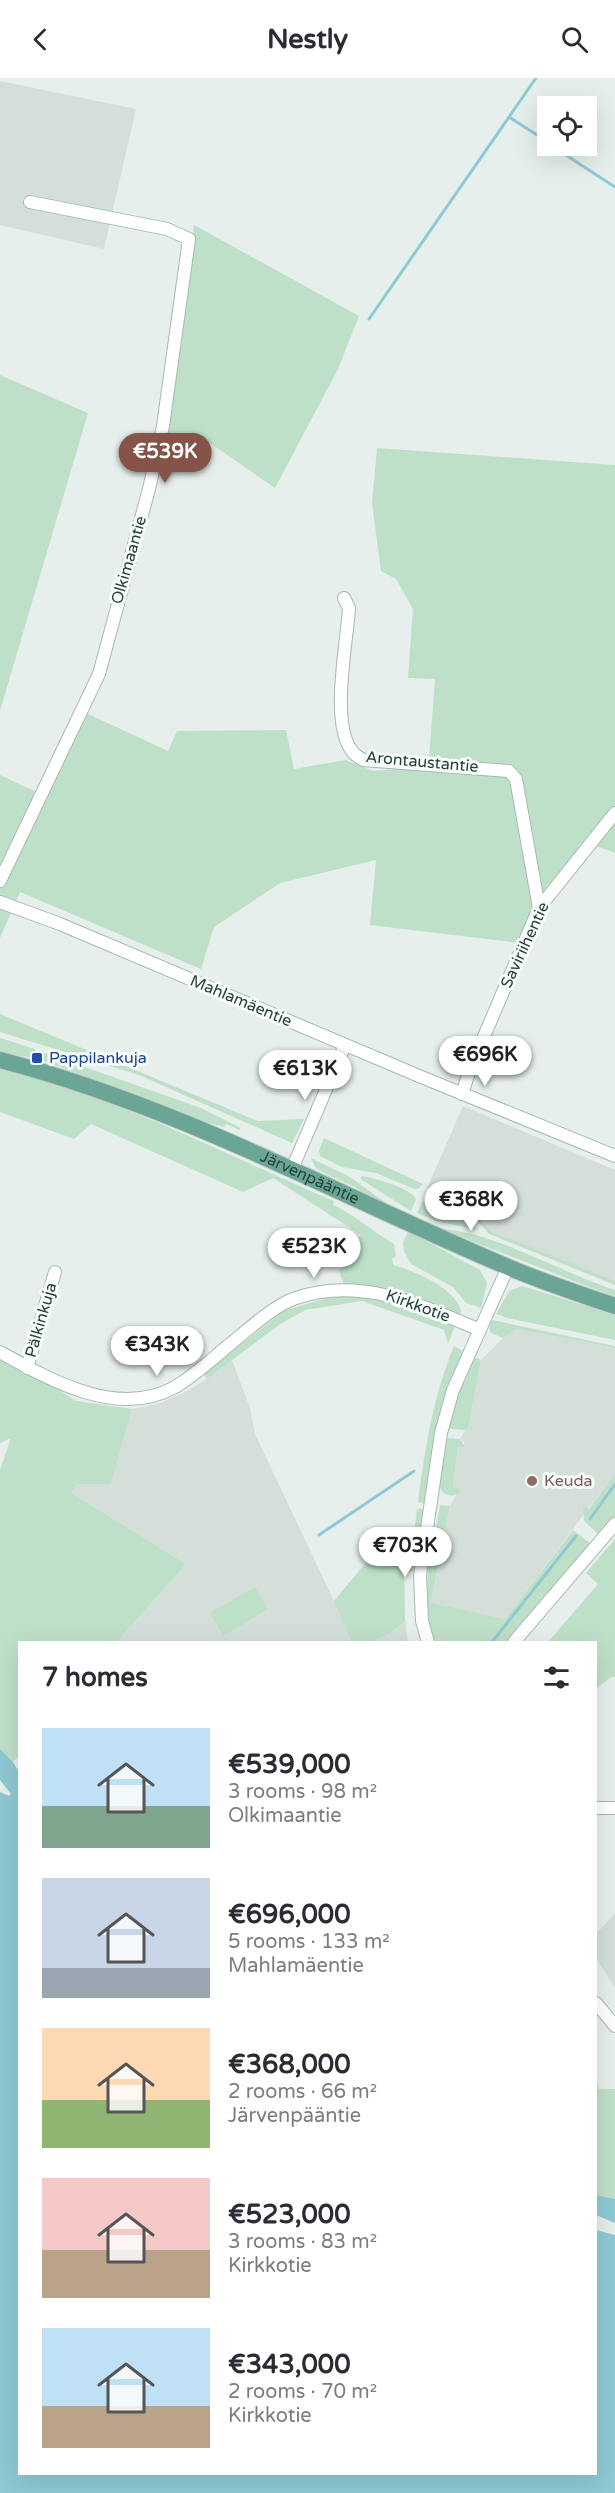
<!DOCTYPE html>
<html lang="en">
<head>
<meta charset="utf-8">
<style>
  :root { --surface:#fff; --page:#f7f7f7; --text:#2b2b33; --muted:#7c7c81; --accent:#855347 }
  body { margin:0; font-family:"Varela Round",sans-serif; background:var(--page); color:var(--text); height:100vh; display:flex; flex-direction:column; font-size:22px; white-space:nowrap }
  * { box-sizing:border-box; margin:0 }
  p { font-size:20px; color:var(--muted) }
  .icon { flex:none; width:33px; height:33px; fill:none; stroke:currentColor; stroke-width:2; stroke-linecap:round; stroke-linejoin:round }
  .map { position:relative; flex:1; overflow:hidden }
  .drawer { position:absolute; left:18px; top:1563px; width:579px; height:834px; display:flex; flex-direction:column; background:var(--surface); border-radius:0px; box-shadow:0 6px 24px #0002 }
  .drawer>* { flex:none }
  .fabs { position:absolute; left:537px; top:18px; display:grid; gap:12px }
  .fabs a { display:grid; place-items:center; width:60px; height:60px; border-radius:0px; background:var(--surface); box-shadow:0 6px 24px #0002; font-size:30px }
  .price { position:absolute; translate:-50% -51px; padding:0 14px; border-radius:21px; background:#fff; color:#222; font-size:20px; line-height:39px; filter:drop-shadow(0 2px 3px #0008) }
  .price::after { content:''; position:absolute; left:50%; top:36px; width:18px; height:14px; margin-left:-9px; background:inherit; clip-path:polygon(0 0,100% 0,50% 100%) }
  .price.selected { background:var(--accent); color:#fff }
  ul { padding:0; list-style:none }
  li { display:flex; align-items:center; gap:18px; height:150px; padding:0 24px }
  li span { display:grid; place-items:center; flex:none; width:168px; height:120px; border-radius:0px; color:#555 }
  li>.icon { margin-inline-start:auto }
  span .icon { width:72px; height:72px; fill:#fffc; stroke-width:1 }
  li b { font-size:26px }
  h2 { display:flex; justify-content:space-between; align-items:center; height:72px; padding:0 24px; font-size:26px }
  header { display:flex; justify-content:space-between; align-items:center; height:78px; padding:0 24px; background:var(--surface); font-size:27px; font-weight:700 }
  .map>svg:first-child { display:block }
  .built { fill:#d4dfda }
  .green { fill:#bfe0c8 }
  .water { fill:#8ec9d4 }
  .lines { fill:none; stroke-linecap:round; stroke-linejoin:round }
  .stream { stroke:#8ec9d4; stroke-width:3 }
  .minor-casing { stroke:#a8b8b2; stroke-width:14 }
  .major-casing { stroke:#c2cac8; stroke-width:18 }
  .minor { stroke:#fff; stroke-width:12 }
  .major { stroke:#6aa596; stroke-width:16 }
  .transit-dot { fill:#1a4fb4; stroke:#f7fbf9; stroke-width:2 }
  .education-dot { fill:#8d6e63; stroke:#f7fbf9; stroke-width:2 }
  .labels { text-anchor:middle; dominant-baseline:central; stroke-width:6; stroke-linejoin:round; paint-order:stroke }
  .street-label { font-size:16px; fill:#24423a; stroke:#f7fbf9 }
  .transit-label { font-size:16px; fill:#164399; stroke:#f7fbf9; text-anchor:start }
  .education-label { font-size:16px; fill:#785e54; stroke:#f7fbf9; text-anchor:start }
</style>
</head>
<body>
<header><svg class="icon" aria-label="back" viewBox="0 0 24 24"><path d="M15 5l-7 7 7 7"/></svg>Nestly<svg class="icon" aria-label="search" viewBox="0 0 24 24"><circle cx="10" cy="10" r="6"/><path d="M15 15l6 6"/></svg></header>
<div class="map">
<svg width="615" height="2415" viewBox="0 0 615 2415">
  <rect width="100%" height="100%" fill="#e6efeb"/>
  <!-- built -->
  <path class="built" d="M 0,3 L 136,31 L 104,171 L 0,147 Z
    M 463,1028 L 615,1092 L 615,1203 L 573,1188 L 492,1154 L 474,1133 L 428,1108 Z
    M 516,1251 L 615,1270 L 615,1395 L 505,1541 L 431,1526 L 450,1428 L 460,1411 L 453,1410 L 458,1368 L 464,1369 L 464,1364 L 460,1361 L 469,1346 L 481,1282 L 504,1259 Z
    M 232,1282 L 250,1330 L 255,1356 L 334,1523 L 374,1475 L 404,1477 L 404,1533 L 408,1564 L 117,1564 L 186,1486 L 70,1415 L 77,1406 L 111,1405 L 132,1331 L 158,1326 L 185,1314 L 207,1301 Z
    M 615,1835 L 615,1910 L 596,1880 L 596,1856 Z"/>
  <!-- green -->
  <path class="green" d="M 194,147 L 359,238 L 338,291 L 275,410 L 207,363 L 177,392 L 160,381 Z
    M 0,297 L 88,335 L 0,633 Z
    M 377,370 L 615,387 L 615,775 L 588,765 L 520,865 L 370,847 L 376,782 L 280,805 L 214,849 L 201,891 L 20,814 L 0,860 L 0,697 L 43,717 L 86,635 L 168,673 L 177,653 L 286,652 L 294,691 L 346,682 L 373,693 L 399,691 L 428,693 L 435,601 L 408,600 L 413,531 L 396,501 L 381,493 L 372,425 Z
    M 0,936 L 258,1043 L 304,1041 L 292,1065 L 139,997 L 0,954 Z
    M 0,960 L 35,971 L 34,980 L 0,975 Z
    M 45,975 L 201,1030 L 241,1050 L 239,1052 L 226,1046 L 224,1049 L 190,1040 L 40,981 L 41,976 Z
    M 0,991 C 115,1017 225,1077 334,1123 L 333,1127 C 355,1137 373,1154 394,1166 L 396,1178 L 392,1181 L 393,1187 C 413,1192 457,1211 461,1233 L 459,1239 L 399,1214 L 344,1207 L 339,1192 L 346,1188 L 340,1173 L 361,1157 L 273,1100 L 243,1114 L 91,1046 L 74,1061 L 0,1034 Z
    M 324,1060 L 423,1106 L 418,1111 L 414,1111 L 376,1095 L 342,1089 L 320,1078 L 319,1073 Z
    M 311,1080 L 350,1099 L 385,1124 L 381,1126 L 355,1109 L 322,1094 L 315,1089 Z
    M 362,1098 C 375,1100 411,1110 416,1121 L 411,1133 L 362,1102 L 360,1100 Z
    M 428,1108 L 474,1133 L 492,1154 L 615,1203 L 615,1207 L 489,1156 C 474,1135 453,1128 430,1118 Z
    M 423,1123 L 427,1123 L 468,1141 L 477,1152 L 436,1143 L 417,1135 Z
    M 441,1151 C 495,1154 562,1195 615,1212 L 615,1219 Z
    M 408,1153 L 480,1192 L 487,1205 L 481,1230 L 466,1225 L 453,1209 L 411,1186 L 404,1173 L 403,1165 Z
    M 522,1208 L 615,1237 L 615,1262 L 507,1240 L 496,1236 L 509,1213 Z
    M 359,1218 L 410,1228 L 455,1248 L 448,1266 L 444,1252 L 362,1223 L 305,1232 L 279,1247 L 207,1301 L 203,1296 L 285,1232 L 331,1219 Z
    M 492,1242 L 615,1268 L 615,1270 L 516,1251 L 503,1260 L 491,1255 L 489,1250 Z
    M 454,1268 L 465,1274 L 439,1337 L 425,1426 L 418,1424 C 425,1370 433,1319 454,1268 Z
    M 0,1274 L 76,1323 L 132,1331 L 111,1406 L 77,1406 L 71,1415 L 186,1486 L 117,1564 L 20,1564 L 19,1678 L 13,1684 L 0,1671 L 0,1392 L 11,1360 L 0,1365 Z
    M 474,1279 L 481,1282 L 469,1346 L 466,1352 L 450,1351 L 448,1346 L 460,1309 Z
    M 448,1360 L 460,1361 L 465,1369 L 458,1369 L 453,1409 L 460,1411 L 458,1416 C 449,1420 444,1416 439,1409 L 444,1363 Z
    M 615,1395 L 615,1440 L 598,1456 L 584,1443 L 583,1427 L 589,1431 Z
    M 440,1427 L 450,1428 L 431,1525 L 505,1541 L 573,1452 L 590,1465 L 590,1469 L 517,1550 L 508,1564 L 434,1564 C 419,1511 432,1478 440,1427 Z
    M 417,1431 L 424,1431 L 412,1494 L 409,1494 Z
    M 615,1461 L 615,1599 L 611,1599 L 596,1611 L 596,1564 L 548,1564 L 598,1506 L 586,1495 Z
    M 374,1475 L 404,1477 L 405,1543 C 386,1559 377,1565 352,1564 L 334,1523 Z
    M 255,1509 L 268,1531 L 223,1558 L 210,1535 Z
    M 596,2002 L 599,2011 L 615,2011 L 615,2121 L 596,2117 Z"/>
  <!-- water -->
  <path class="water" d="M 0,1671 L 13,1684 L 20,1696 L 20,2396 L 596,2396 L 596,2152 L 615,2157 L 615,2415 L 0,2415 L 0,1714 L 9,1718 L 11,1716 L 0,1702 Z
    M 596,2117 L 615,2121 L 615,2145 L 596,2137 Z"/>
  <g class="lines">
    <!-- stream -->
    <path class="stream" d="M 509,39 L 548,64
      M 552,68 L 615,109
      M 369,241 L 536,0
      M 590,1441 L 615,1406
      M 319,1457 L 414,1393
      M 492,1564 L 576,1458"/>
    <!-- minor casing -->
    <g class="minor-casing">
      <path id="minor" d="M 344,520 L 349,530 C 347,565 330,645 352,673 C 354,677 359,679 363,682 L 509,693 L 516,701 L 539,830
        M 0,803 L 99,596 L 149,411 L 163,348 L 189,161 L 167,151 L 30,124
        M 0,824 L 60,846 L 419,998 L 615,1078
        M 462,1016 L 470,991 L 539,830 L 615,735
        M 292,1091 L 345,967
        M 0,1274 C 50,1302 118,1341 175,1309 C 195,1297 212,1281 229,1267 C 248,1252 274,1227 296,1220 C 361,1198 421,1227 480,1252
        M 27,1290 L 55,1194
        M 428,1564 L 422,1543 L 420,1498 L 441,1355 L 453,1312 L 508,1189
        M 514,1564 L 615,1446
        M 596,1730 L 615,1730
        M 596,1925 L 615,1948"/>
    </g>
    <!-- major casing -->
    <g class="major-casing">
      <g id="major">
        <path id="s1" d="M 0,982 C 178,1028 340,1118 508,1189 C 543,1204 579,1216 615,1228"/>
      </g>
    </g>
    <!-- minor -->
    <use href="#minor" class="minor"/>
    <!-- major -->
    <use href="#major" class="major"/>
  </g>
  <!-- markers -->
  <rect class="transit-dot" x="31" y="974" width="12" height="12" rx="3"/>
  <circle class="education-dot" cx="532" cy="1403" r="6"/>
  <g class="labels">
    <!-- street labels -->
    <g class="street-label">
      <text transform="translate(129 482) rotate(-74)">Olkimaantie</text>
      <text transform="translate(422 684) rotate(5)">Arontaustantie</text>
      <text transform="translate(525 867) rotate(-65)">Saviriihentie</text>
      <text transform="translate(241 923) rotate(23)">Mahlamäentie</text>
      <text stroke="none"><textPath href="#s1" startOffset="332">Järvenpääntie</textPath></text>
      <text transform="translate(418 1228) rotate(20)">Kirkkotie</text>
      <text transform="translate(41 1242) rotate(-74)">Pälkinkuja</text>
    </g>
    <!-- transit labels -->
    <g class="transit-label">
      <text x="49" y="980">Pappilankuja</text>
    </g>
    <!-- education labels -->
    <g class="education-label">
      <text x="544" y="1403">Keuda</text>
    </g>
  </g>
</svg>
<div class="fabs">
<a><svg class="icon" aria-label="locate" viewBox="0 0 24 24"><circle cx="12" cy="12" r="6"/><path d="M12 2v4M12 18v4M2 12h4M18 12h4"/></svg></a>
</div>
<b class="price selected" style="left:165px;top:406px">€539K</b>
<b class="price" style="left:485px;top:1009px">€696K</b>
<b class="price" style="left:305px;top:1023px">€613K</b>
<b class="price" style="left:471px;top:1154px">€368K</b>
<b class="price" style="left:314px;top:1201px">€523K</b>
<b class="price" style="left:157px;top:1299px">€343K</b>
<b class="price" style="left:405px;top:1500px">€703K</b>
<section class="drawer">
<h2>7 homes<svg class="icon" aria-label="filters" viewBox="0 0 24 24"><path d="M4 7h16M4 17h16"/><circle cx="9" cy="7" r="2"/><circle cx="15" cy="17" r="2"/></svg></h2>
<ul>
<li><span style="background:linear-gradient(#bfe0f5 65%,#7fa58c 0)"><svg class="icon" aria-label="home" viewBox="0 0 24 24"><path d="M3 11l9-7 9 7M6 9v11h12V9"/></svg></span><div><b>€539,000</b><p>3 rooms · 98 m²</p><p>Olkimaantie</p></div></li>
<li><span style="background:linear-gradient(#c9d6e8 75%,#9aa5b1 0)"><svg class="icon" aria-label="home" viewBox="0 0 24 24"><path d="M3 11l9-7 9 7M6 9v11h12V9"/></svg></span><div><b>€696,000</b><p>5 rooms · 133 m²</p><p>Mahlamäentie</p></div></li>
<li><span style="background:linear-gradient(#ffd9b3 60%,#8fb573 0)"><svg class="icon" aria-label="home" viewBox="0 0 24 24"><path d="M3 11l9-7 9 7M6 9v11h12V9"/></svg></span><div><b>€368,000</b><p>2 rooms · 66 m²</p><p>Järvenpääntie</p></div></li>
<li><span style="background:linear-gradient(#f6c9c9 60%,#b9a48a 0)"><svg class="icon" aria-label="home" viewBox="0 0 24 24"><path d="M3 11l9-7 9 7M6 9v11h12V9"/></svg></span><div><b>€523,000</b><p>3 rooms · 83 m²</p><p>Kirkkotie</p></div></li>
<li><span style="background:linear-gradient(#bfe0f5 65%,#b9a48a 0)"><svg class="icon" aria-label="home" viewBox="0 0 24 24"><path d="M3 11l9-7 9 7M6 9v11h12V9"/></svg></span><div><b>€343,000</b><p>2 rooms · 70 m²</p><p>Kirkkotie</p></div></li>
</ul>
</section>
</div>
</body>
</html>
